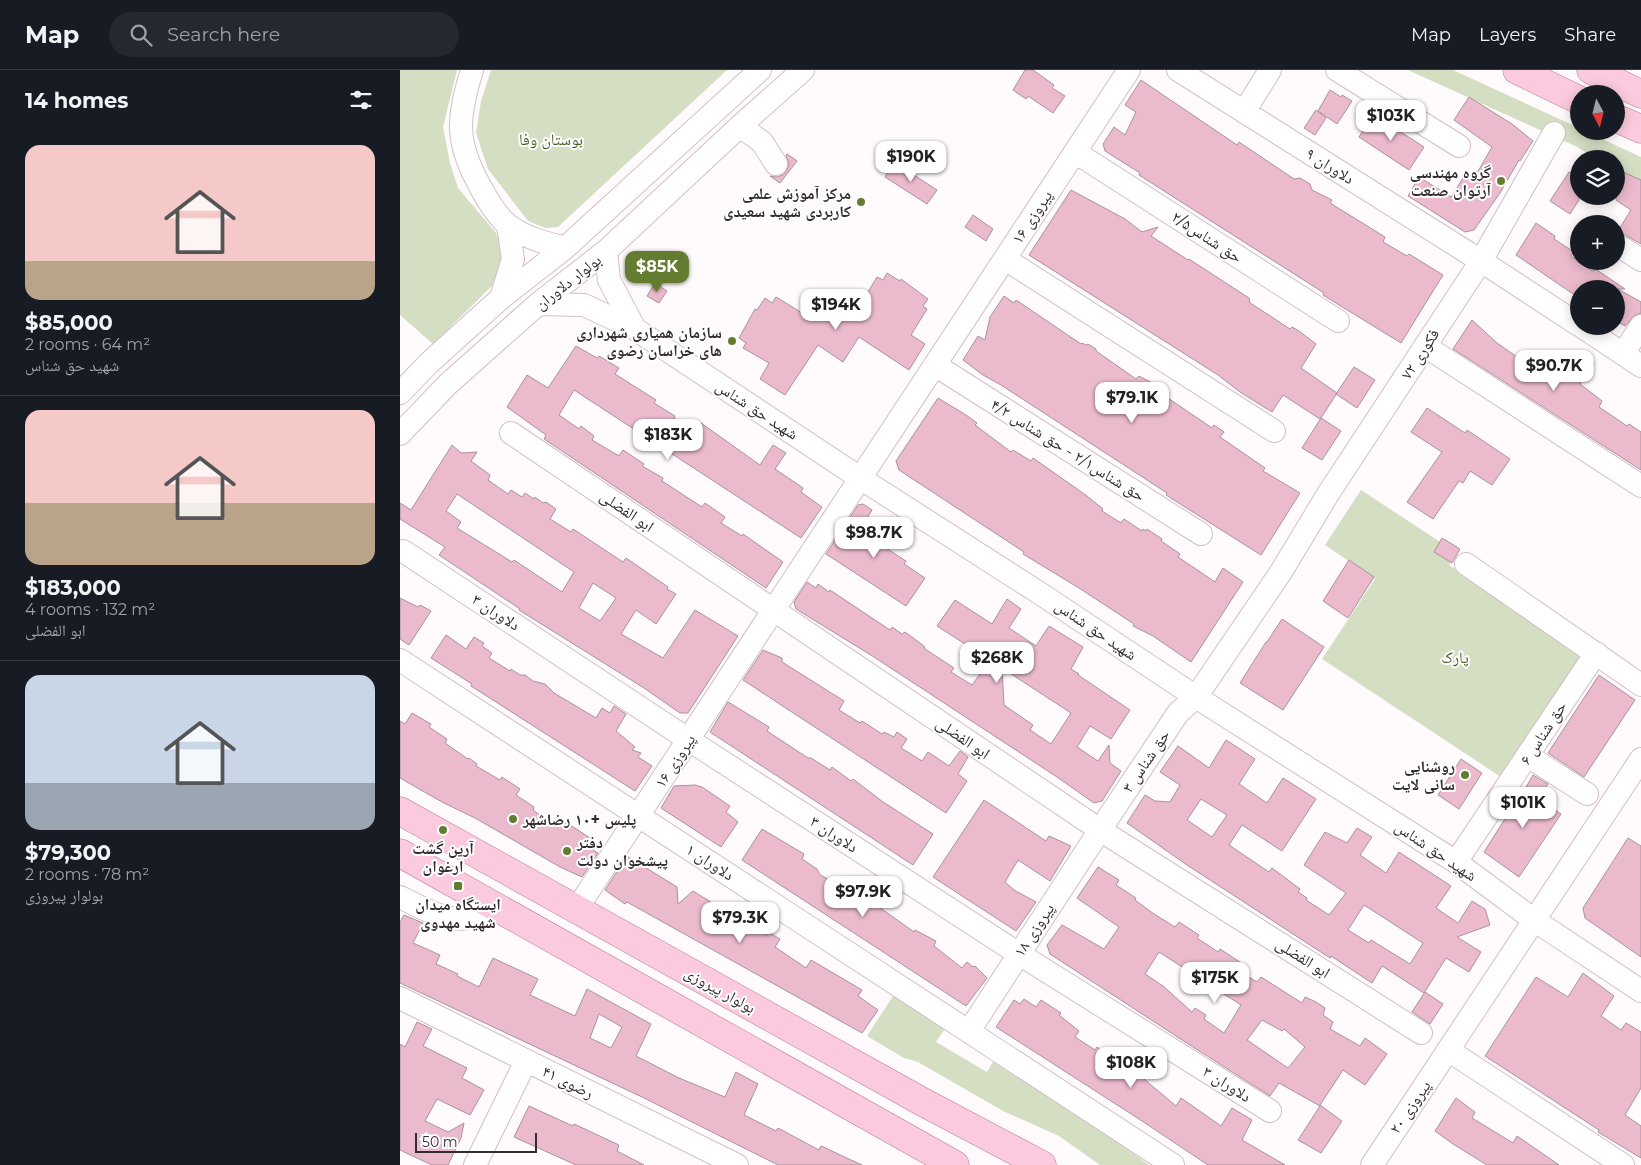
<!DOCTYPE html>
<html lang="en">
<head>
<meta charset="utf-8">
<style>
  :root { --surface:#171b24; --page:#242831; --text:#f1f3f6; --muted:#9ea1a6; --line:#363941; --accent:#637c2f }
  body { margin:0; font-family:Montserrat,"Noto Naskh Arabic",sans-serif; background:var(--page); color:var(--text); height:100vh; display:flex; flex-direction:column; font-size:19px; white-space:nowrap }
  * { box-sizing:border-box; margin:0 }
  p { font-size:16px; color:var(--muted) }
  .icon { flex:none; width:28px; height:28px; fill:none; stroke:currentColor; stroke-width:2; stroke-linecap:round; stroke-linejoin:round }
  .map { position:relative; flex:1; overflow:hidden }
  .details { display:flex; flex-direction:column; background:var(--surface); width:400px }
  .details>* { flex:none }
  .needle { width:32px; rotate:173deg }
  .controls { position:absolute; left:1170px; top:15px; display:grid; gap:10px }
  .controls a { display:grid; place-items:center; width:55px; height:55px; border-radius:50%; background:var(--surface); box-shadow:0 2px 12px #0003; font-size:25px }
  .scale { position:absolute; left:15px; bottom:12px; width:122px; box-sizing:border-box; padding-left:5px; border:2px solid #332b2e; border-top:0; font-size:14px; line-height:18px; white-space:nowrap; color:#332b2e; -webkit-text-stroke:4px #fff; paint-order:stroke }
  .price { position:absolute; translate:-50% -42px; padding:0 11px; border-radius:10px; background:#fff; color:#222; font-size:16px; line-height:32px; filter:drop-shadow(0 1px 2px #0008) }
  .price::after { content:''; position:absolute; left:50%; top:30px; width:15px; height:11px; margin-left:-8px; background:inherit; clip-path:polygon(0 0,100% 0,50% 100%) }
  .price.current { background:var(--accent); color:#fff }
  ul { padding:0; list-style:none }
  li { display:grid; align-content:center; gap:10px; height:265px; padding:0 25px }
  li+li { border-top:1px solid var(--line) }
  li span { display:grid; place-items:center; height:155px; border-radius:15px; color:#555 }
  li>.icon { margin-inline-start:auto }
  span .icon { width:90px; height:90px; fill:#fffc; stroke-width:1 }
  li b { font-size:21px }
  h2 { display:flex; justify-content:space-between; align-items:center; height:60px; padding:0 25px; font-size:21px }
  header { display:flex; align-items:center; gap:30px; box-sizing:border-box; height:70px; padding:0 25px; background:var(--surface); border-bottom:1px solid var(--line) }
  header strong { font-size:24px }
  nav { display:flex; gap:28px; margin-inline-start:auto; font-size:18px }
  .search { width:350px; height:45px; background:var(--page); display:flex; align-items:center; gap:12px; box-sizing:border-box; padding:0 18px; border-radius:28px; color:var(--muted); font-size:19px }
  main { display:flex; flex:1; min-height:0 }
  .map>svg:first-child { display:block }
  .green { fill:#d3dec3 }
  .building { fill:#ebbacd; stroke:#a9939b; fill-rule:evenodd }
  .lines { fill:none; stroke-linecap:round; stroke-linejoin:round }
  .minor-casing { stroke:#d4bec6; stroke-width:24 }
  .major-casing { stroke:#b47b92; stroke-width:29 }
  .minor { stroke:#fff; stroke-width:22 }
  .major { stroke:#fbcade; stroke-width:28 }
  .poi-dot { fill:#637c2f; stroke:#fff; stroke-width:2 }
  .labels { text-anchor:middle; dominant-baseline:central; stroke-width:4; stroke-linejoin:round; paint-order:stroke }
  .park-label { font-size:16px; fill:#485c1d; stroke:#fff }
  .street-label { font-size:16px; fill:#332b2e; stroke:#fff }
  .poi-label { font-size:16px; font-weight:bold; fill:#332b2e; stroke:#fff; text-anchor:end }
</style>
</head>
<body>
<header>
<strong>Map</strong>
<div class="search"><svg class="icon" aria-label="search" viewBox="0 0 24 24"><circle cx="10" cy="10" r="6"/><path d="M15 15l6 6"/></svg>Search here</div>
<nav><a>Map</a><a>Layers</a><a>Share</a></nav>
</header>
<main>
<section class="details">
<h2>14 homes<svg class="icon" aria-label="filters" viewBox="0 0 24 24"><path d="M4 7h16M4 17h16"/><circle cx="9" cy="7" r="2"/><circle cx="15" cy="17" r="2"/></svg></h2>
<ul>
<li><span style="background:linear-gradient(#f6c9c9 75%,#b9a48a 0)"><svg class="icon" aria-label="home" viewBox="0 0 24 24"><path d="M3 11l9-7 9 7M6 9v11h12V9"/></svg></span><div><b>$85,000</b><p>2 rooms · 64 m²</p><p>شهید حق شناس</p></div></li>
<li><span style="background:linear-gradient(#f6c9c9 60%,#b9a48a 0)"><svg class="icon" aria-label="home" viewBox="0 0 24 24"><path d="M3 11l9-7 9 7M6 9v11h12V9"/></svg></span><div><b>$183,000</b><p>4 rooms · 132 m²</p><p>ابو الفضلی</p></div></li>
<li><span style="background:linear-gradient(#c9d6e8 70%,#9aa5b1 0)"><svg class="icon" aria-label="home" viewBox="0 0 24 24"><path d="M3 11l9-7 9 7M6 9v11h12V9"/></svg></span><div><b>$79,300</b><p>2 rooms · 78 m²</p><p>بولوار پیروزی</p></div></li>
</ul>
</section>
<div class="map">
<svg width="1241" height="1095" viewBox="0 0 1241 1095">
  <rect width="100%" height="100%" fill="#fffafc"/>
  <!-- green -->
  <path class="green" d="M 0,0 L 57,0 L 43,57 L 50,93 L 58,118 L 96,163 L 104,182 L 93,215 L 33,274 L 0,245 Z
    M 91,0 L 327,0 L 158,157 L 145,158 L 128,151 L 88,99 L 76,63 L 81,31 Z
    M 1008,0 L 1053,0 L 1179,58 L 1179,61 L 1185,61 L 1241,87 L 1241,115 L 1216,100 L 1216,89 L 1197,89 L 1177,77 Z
    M 961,420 L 1057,483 L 1049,495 L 1186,585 L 1104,709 L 922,589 L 975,509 L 925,475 Z
    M 495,923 L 546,957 L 536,972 L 587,1002 L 597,985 L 749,1095 L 700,1095 L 659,1066 L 603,1041 L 518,992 L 504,988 L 467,966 Z"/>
  <!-- building -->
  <path class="building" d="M 625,0 L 633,0 L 654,15 L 652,18 L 665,26 L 653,43 L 628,26 L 626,29 L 613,20 Z
    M 741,10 L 837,75 L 839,72 L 894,109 L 900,108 L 910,114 L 912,120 L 932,130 L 930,133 L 985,167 L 983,172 L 1007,186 L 1009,184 L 1043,205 L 1001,273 L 923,225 L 924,223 L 739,105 L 740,103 L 705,81 L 703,74 L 714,57 L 725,65 L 736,42 L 725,35 Z
    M 930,20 L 941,27 L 942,25 L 952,31 L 937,54 L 918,41 Z
    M 1069,27 L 1112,54 L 1133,71 L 1120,91 L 1119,90 L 1100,123 L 1074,160 L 1065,162 L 1008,126 L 1019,107 L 1051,127 L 1065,105 L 1073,110 L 1092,77 L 1054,50 Z
    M 916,40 L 926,48 L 915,65 L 904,58 Z
    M 973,44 L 1024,77 L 1009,100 L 959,67 Z
    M 387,84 L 397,91 L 380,113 L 370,106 L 377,107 L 383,105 L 387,100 L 389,94 L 386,85 Z
    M 494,92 L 537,120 L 527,134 L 485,107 Z
    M 1216,99 L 1241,110 L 1241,174 L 1218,161 L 1231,140 L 1216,130 Z
    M 1169,102 L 1179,108 L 1179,130 L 1170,144 L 1150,131 Z
    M 671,120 L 725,149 L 742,162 L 758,157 L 751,166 L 788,190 L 789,189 L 849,228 L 850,233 L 861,240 L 890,259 L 892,257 L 899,261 L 916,274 L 901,298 L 937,323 L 921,348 L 941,361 L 922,390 L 902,378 L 921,348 L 920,349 L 883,325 L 872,342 L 840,322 L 818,305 L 629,185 Z
    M 573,145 L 593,159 L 586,171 L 565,157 Z
    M 1136,153 L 1155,166 L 1154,169 L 1174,182 L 1171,186 L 1192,201 L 1197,200 L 1225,219 L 1218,219 L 1241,232 L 1241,243 L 1235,245 L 1225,256 L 1216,251 L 1216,219 L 1179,219 L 1179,228 L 1116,185 Z
    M 487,203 L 500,211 L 501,209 L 528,229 L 523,236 L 527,239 L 511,265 L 525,274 L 509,300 L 459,267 L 443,292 L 418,275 L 385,325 L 360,309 L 369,293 L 343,278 L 346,273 L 339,268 L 355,239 L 357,240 L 365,228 L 372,233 L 376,227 L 415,251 L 419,243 L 442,238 L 450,243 L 458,229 L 462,232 L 477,207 L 483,210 Z
    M 255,213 L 267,221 L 259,233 L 247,226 Z
    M 604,226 L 614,233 L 616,230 L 681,274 L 682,273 L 686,275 L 688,274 L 696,279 L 696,281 L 736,309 L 739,306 L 758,316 L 756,320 L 812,358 L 814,355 L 824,362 L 820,367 L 865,398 L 863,401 L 900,423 L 861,485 L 766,425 L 767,423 L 601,315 L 583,305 L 563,290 L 578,266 L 585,270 L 590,247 Z
    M 1072,250 L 1097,273 L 1124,292 L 1128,287 L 1165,309 L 1181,285 L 1194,293 L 1180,314 L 1202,331 L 1199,337 L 1227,356 L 1229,354 L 1241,362 L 1241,400 L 1053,279 Z
    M 176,276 L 197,288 L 199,286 L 219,298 L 215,304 L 256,330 L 254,333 L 275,346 L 274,348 L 295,362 L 301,353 L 360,395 L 373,375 L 386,383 L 375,399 L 403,418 L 401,422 L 422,437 L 401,468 L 174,320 L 159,345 L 179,359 L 181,356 L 194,366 L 192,370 L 219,386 L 223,380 L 244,394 L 242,396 L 263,408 L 262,411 L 302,437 L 305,433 L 325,447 L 321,453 L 342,466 L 343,464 L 383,492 L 366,518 L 144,369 L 146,365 L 107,337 L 127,305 L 148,318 Z
    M 954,297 L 975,310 L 957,338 L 936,324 Z
    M 538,328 L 566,345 L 577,353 L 575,355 L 611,382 L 613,380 L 631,391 L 633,388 L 687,426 L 703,439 L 702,441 L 721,453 L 724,449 L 742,461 L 743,459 L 746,461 L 747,459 L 762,469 L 761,471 L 780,484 L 778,487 L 815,512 L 823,498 L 843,512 L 791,592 L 753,566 L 733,556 L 734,554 L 679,518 L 623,484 L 624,482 L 499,400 L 496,391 Z
    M 1027,338 L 1065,363 L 1067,360 L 1110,389 L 1092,415 L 1070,401 L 1063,413 L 1059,411 L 1033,449 L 1007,432 L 1042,382 L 1011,362 Z
    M 52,375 L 61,383 L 77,382 L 71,391 L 90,405 L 88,410 L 108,424 L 111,420 L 122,427 L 125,423 L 134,429 L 135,427 L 143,433 L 146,432 L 156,439 L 150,449 L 171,462 L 173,459 L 223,492 L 226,488 L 268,517 L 267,519 L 276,524 L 256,554 L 236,540 L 221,564 L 263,588 L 295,540 L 338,566 L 288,643 L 280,643 L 244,618 L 119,540 L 120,539 L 39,485 L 45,477 L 0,449 L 0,433 L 11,440 ZM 57,424 L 174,502 L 162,522 L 114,490 L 112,492 L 57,458 L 61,452 L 46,441 ZM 193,513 L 216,528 L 200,551 L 179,538 Z
    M 463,434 L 472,440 L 462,456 L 489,474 L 486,478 L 506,491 L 504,494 L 525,508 L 506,536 L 426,484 L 458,435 Z
    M 1042,468 L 1060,479 L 1052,493 L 1034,482 Z
    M 949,490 L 974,507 L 948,548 L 923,531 Z
    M 407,512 L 416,518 L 418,514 L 429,522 L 430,520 L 490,560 L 492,557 L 502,564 L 505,562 L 524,576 L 525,579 L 554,598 L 551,602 L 572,615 L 590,590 L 537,556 L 555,530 L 592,554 L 607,529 L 621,539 L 609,558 L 636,576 L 649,556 L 683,577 L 671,599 L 679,604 L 678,605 L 730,640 L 711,669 L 690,656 L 677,677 L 698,691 L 709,675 L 710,693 L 721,701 L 702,731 L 694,733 L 657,707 L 474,587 L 396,539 L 394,532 ZM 602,598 L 671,643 L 651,674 L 630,660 L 633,655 L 604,635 Z
    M 0,528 L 18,537 L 20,535 L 31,541 L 9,575 L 0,569 Z
    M 882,549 L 924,577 L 883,640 L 840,613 L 866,572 L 867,572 Z
    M 46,565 L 66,579 L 74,567 L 84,573 L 82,576 L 92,583 L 89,588 L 110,601 L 111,599 L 120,605 L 125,605 L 133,611 L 145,614 L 154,623 L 196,648 L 202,638 L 210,643 L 214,636 L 226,644 L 216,661 L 235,677 L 232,680 L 241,683 L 238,687 L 252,696 L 235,721 L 71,616 L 72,614 L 31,588 Z
    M 363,580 L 382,588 L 382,592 L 444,631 L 439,640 L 460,653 L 462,651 L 482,664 L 484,662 L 494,667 L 497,662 L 507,669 L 501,678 L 522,691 L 528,682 L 549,696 L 560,681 L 568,687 L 558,704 L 567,711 L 546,743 L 343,610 Z
    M 1199,605 L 1235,630 L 1184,707 L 1148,683 Z
    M 328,632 L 369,657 L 367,661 L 408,688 L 411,688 L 430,700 L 432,697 L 451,711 L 453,709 L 483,732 L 533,764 L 513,795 L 310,662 Z
    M 12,643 L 31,654 L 29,657 L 47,669 L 45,673 L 68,689 L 69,688 L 77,694 L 76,696 L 100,710 L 102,707 L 120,719 L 116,725 L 134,737 L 133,740 L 152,754 L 155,750 L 162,755 L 167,753 L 190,768 L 185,775 L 198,783 L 182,807 L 160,797 L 75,748 L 42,732 L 0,708 L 0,651 L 5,654 Z
    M 826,670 L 855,689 L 839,714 L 867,733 L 883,708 L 916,729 L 882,781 L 842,755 L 829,775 L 869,802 L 872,798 L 900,819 L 898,822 L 907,828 L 906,830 L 929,845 L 946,823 L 904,795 L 925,762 L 947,773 L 957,758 L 972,767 L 960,785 L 986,803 L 999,782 L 1051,816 L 1036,838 L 1058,853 L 1072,831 L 1085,839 L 1090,855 L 1057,867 L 1081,882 L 1069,902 L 1046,888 L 1024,923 L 982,896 L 972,913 L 931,886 L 930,888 L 787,795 L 727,753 L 745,725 L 755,731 L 770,732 L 780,715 L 760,702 L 778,676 L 809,698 ZM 801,729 L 827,745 L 812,767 L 787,750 ZM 964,835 L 1023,873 L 1010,894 L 971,870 L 969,873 L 948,860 Z
    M 1061,689 L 1082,703 L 1059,739 L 1038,725 Z
    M 1133,705 L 1148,714 L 1138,729 L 1161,744 L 1119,807 L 1084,782 L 1117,730 L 1118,731 Z
    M 295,715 L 302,717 L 330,736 L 326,742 L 338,752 L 321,777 L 261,738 L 274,716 Z
    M 584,730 L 646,771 L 649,766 L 671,776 L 650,811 L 618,790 L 605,812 L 614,820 L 636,832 L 616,861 L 533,807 Z
    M 362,759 L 404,784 L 402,789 L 417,799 L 420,805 L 442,816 L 462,832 L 465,827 L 514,862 L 515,860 L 536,871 L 534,876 L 562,898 L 567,892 L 573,897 L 575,896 L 587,908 L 566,936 L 342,790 Z
    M 1228,768 L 1241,776 L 1241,887 L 1185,848 L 1183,838 Z
    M 227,786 L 277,817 L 278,834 L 293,821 L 314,834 L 312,836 L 353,862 L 355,859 L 367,865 L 368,862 L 380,869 L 375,877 L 406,898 L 411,890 L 462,920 L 458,926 L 478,940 L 462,963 L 227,832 L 225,834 L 205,820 Z
    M 698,797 L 719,810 L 716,815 L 736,828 L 735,830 L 754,844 L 775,857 L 779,852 L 799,865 L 797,868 L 818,882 L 820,879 L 840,892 L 837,900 L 857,912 L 861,907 L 902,933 L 905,927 L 916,932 L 925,938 L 923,945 L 933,952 L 930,959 L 960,976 L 965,968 L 987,984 L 965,1015 L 943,1000 L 920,1035 L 942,1051 L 921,1083 L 898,1070 L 920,1036 L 879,1013 L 870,1026 L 779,968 L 650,884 L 647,875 L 662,855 L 704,879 L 719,857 L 677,828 ZM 759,882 L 841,935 L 824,963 L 804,949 L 806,945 L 795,938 L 792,942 L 763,916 L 745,904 ZM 862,950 L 882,961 L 884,959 L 905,977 L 888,998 L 847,970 Z
    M 4,845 L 23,853 L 13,873 L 40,885 L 36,894 L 58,904 L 57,906 L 79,917 L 93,888 L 138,909 L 130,925 L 175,946 L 187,919 L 251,954 L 236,986 L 279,1008 L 325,1027 L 336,1002 L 358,1014 L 344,1045 L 376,1061 L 378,1058 L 419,1080 L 421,1076 L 462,1095 L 378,1095 L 242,1027 L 0,913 L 0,852 ZM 199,944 L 222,957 L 211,978 L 190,968 Z
    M 1183,903 L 1214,926 L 1201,946 L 1221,960 L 1226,953 L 1241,962 L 1241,1018 L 1225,1045 L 1241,1056 L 1241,1088 L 1198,1062 L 1199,1060 L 1085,986 L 1136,907 L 1168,927 Z
    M 1025,922 L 1043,934 L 1030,954 L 1012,942 Z
    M 624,929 L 636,937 L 641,930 L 661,943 L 659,945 L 679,961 L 675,967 L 695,980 L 697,977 L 716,993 L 721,985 L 741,1000 L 738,1004 L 776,1036 L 781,1028 L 821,1056 L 832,1038 L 852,1050 L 842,1070 L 885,1095 L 808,1095 L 739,1049 L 596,957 L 614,930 L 620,934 Z
    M 17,952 L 32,959 L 23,976 L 67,998 L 62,1008 L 84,1020 L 70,1045 L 37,1029 L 25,1051 L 48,1062 L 64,1053 L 61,1068 L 48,1095 L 32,1095 L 0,1080 L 0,974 L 5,977 Z
    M 1056,1028 L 1075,1042 L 1072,1048 L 1113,1073 L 1117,1066 L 1159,1095 L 1087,1095 L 1053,1074 L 1035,1061 Z
    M 129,1036 L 173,1056 L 174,1054 L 219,1075 L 217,1081 L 244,1095 L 176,1095 L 114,1067 Z"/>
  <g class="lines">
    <!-- minor casing -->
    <g class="minor-casing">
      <path id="minor" d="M 72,0 C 57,49 55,72 81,118 C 88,131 97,146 108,155 C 125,168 146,173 165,178
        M 778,0 L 1081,191 L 1179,255
        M 937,0 L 1059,76
        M 844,42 L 870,0
        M 340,56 L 362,72 L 376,94
        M 675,82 L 938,251
        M 1216,174 L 1241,190
        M 206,181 L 209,210 L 235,259
        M 605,189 L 874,361
        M 101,228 L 113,189 L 108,155
        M 138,234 L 184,235 L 235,259 L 460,408 L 644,526 L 796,627 L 1056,792 L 1134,850 L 1241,921
        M 1181,256 L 1241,296
        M 1025,276 L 1241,416
        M 1223,284 L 1241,256
        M 535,295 L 801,464
        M 0,323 L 29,293 L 101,228 L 165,178 L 360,0
        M 111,363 L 700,760 L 1021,963
        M 0,364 L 48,314 L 138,234 L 206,181 L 340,56 L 403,0
        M 3,481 L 289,670 L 619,884 L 870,1041
        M 1066,494 L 1241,615
        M 0,590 L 773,1095
        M 1128,686 L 1187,724
        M 1056,792 L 1196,583
        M 0,827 C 22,838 48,854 74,847 C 81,845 88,840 95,837
        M 176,840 L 729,0
        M 0,928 L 337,1095
        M 569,961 L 700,760 L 778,643 L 796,627 L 881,502 L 928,424 L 1081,191 L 1154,63
        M 1048,980 L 1223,1095
        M 75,1095 L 126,991
        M 972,1095 L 1241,689"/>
    </g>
    <!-- major casing -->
    <g class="major-casing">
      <path id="major" d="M 1117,0 L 1179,30
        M 1191,0 L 1241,24
        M 1216,48 L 1241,59
        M 0,741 L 521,1031 L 642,1095
        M 0,783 L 555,1095"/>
    </g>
    <!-- minor -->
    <use href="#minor" class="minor"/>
    <!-- major -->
    <use href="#major" class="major"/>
  </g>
  <!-- markers -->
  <g class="poi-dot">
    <circle cx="1101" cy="111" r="5"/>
    <circle cx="461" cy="132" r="5"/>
    <circle cx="332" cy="271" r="5"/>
    <circle cx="1065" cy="705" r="5"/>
    <circle cx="113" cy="749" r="5"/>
    <circle cx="43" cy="760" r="5"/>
    <circle cx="167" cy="781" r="5"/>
    <rect x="53" y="811" width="10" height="10" rx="2.5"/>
  </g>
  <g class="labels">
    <!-- park labels -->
    <g class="park-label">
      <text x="151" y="69">بوستان وفا</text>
      <text x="1055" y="587">پارک</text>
    </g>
    <!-- street labels -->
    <g class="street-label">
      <text transform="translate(930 96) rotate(32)">دلاوران ۹</text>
      <text transform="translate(632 147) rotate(-57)">پیروزی ۱۶</text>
      <text transform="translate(807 167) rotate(33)">حق شناس۲/۵</text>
      <text transform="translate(168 212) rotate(-38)">بولوار دلاوران</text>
      <text transform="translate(1020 284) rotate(-57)">فکوری ۷۲</text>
      <text transform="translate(357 340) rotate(33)">شهید حق شناس</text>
      <text transform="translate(668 380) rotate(32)">حق شناس۲/۱ - حق شناس ۴/۲</text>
      <text transform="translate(227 441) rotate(34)">ابو الفضلی</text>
      <text transform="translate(96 542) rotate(33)">دلاوران ۳</text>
      <text transform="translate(696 560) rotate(34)">شهید حق شناس</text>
      <text transform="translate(1143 663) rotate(-57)">حق شناس ۶</text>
      <text transform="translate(563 668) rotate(34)">ابو الفضلی</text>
      <text transform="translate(275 691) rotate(-57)">پیروزی ۱۶</text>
      <text transform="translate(746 691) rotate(-56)">حق شناس ۳</text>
      <text transform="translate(434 764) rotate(33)">دلاوران ۳</text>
      <text transform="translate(1036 781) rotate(34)">شهید حق شناس</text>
      <text transform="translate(310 792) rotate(33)">دلاوران ۱</text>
      <text transform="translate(634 860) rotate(-57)">پیروزی ۱۸</text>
      <text transform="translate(903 888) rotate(32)">ابو الفضلی</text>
      <text transform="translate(320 920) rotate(29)">بولوار پیروزی</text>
      <text transform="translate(168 1012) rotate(26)">رضوی ۴۱</text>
      <text transform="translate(827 1014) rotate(32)">دلاوران ۳</text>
      <text transform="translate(1010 1037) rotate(-56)">پیروزی ۲۰</text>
    </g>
    <!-- poi labels -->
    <g class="poi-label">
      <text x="1091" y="102">گروه مهندسی<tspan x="1091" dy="18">آرتوان صنعت</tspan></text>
      <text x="451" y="123">مرکز آموزش علمی<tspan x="451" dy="18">کاربردی شهید سعیدی</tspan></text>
      <text x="322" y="262">سازمان همیاری شهرداری<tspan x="322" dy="18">های خراسان رضوی</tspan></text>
      <text x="1055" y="696">روشنایی<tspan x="1055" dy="18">سانی لایت</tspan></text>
      <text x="123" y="749" text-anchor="start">پلیس +۱۰ رضاشهر</text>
      <text x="177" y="772" text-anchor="start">دفتر<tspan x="177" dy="18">پیشخوان دولت</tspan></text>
      <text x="43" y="778" text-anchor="middle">آرین گشت<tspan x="43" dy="18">ارغوان</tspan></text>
      <text x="58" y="834" text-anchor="middle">ایستگاه میدان<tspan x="58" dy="18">شهید مهدوی</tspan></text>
    </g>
  </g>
</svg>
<div class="controls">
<a><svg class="needle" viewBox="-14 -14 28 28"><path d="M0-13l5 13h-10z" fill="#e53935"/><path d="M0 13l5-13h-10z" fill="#9ea1a6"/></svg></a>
<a><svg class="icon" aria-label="layers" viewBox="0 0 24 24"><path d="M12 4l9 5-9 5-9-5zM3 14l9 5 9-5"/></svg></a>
<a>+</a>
<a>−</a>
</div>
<div class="scale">50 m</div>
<b class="price" style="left:991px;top:72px">$103K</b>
<b class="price" style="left:511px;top:113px">$190K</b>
<b class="price current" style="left:257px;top:223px">$85K</b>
<b class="price" style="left:436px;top:261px">$194K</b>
<b class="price" style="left:1154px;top:322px">$90.7K</b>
<b class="price" style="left:732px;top:354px">$79.1K</b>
<b class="price" style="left:268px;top:391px">$183K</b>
<b class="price" style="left:474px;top:489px">$98.7K</b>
<b class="price" style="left:597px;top:614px">$268K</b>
<b class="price" style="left:1123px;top:759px">$101K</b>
<b class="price" style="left:463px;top:848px">$97.9K</b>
<b class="price" style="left:340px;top:874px">$79.3K</b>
<b class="price" style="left:815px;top:934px">$175K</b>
<b class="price" style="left:731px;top:1019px">$108K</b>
</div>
</main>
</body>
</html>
